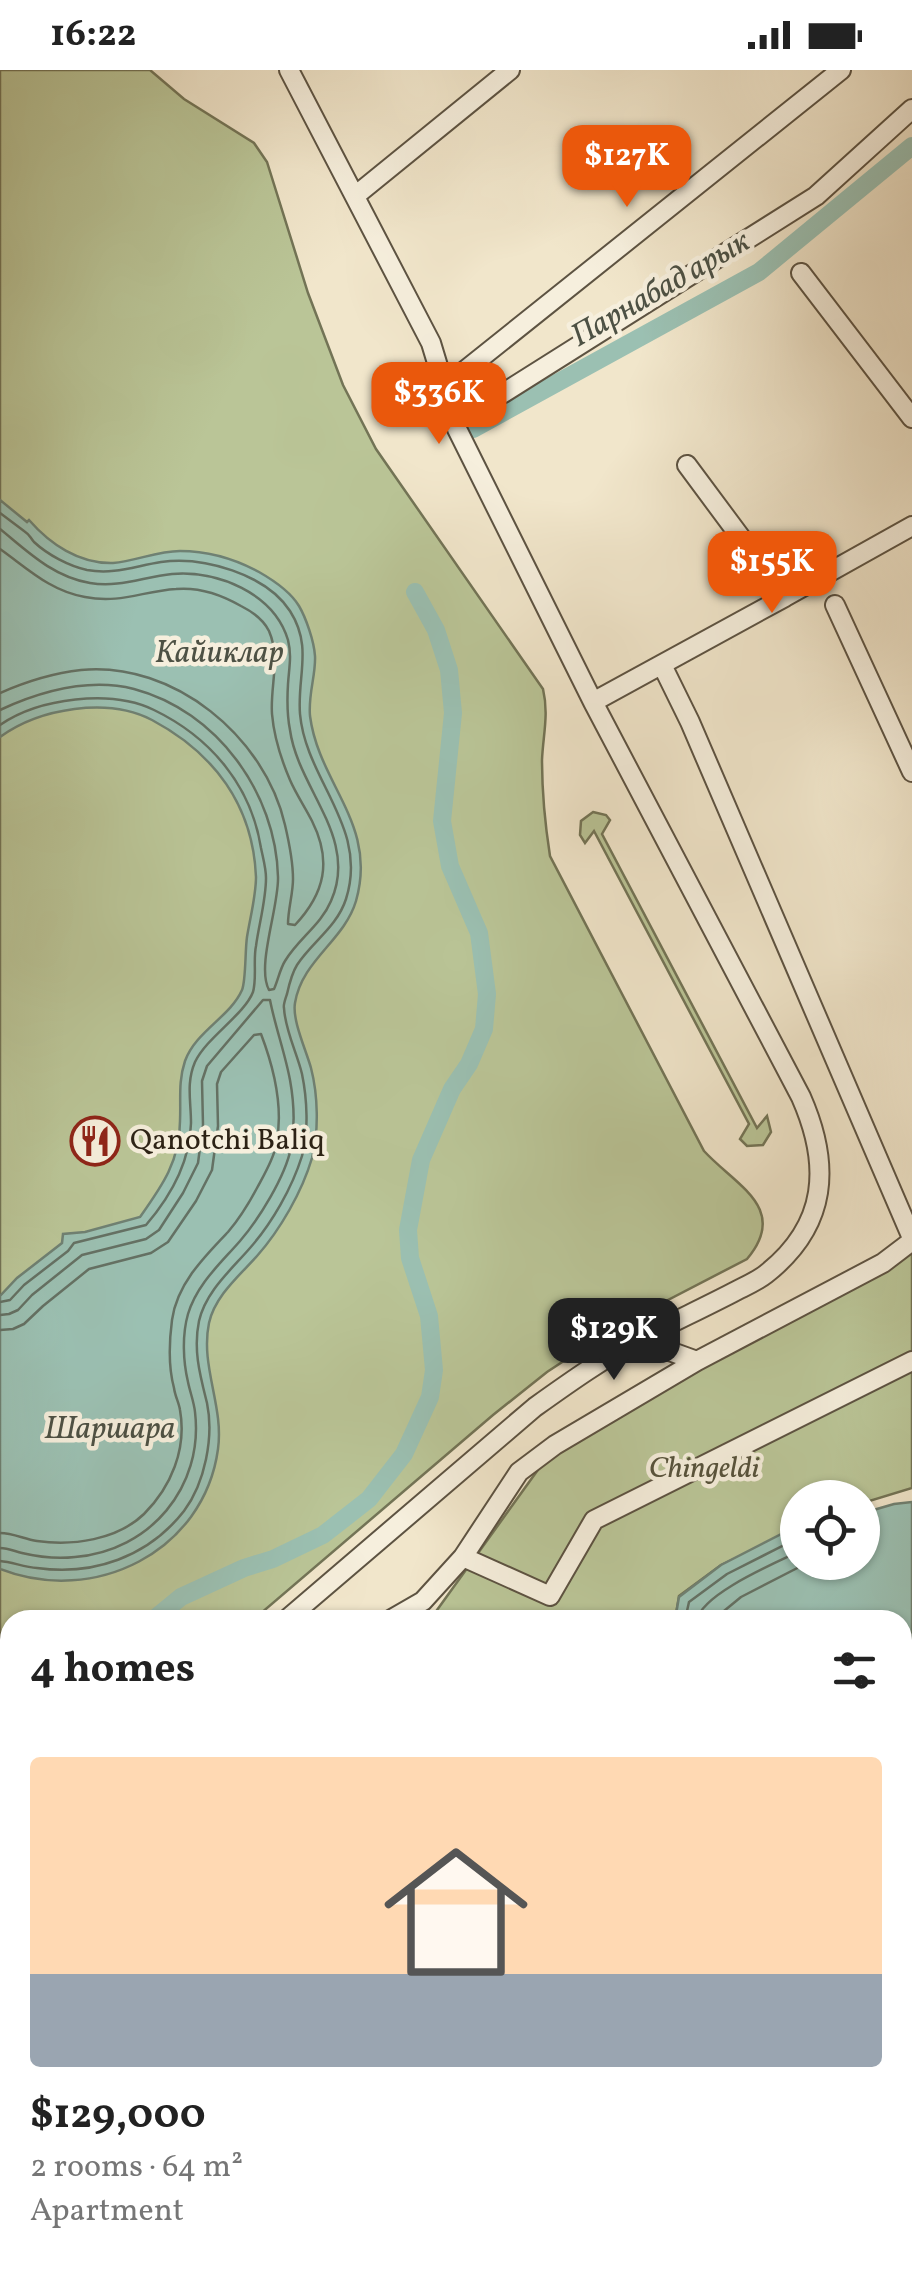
<!DOCTYPE html>
<html lang="en">
<head>
<meta charset="utf-8">
<style>
  :root { --surface:#fff; --page:#f6f6f6; --text:#222; --muted:#767676; --line:#e0e0e0; --accent:#ea580c }
  body { margin:0; font-family:Vollkorn,serif; background:var(--page); color:var(--text); height:100vh; display:flex; flex-direction:column; font-size:38px; white-space:nowrap }
  * { box-sizing:border-box; margin:0 }
  p { font-size:32px; color:var(--muted) }
  .icon { flex:none; width:55px; height:55px; fill:none; stroke:currentColor; stroke-width:2; stroke-linecap:round; stroke-linejoin:round }
  .map { position:relative; flex:1; overflow:hidden }
  .sheet { position:absolute; left:0px; top:1540px; width:912px; height:670px; display:flex; flex-direction:column; background:var(--surface); border-radius:30px 30px 0 0; box-shadow:0 2px 8px #0004 }
  .sheet>* { flex:none }
  .buttons { position:absolute; left:780px; top:1410px; display:grid; gap:20px }
  .buttons a { display:grid; place-items:center; width:100px; height:100px; border-radius:50%; background:var(--surface); box-shadow:0 2px 8px #0004; font-size:50px }
  .price { position:absolute; translate:-50% -85px; padding:0 22px; border-radius:20px; background:var(--accent); color:#fff; font-size:32px; line-height:65px; filter:drop-shadow(0 2px 5px #0008) }
  .price::after { content:''; position:absolute; left:50%; top:60px; width:30px; height:22px; margin-left:-15px; background:inherit; clip-path:polygon(0 0,100% 0,50% 100%) }
  .price.selected { background:#222; color:#fff }
  ul { padding:0; list-style:none }
  li { display:grid; align-content:center; gap:20px; height:530px; padding:0 30px }
  li+li { border-top:2px solid var(--line) }
  li span { display:grid; place-items:center; height:310px; border-radius:10px; color:#555 }
  li>.icon { margin-inline-start:auto }
  span .icon { width:180px; height:180px; fill:#fffc; stroke-width:1 }
  li b { font-size:42px }
  h2 { display:flex; justify-content:space-between; align-items:center; height:120px; padding:0 30px; font-size:42px }
  .status { display:flex; justify-content:space-between; align-items:center; height:70px; padding:0 50px; background:var(--surface); direction:ltr }
  .status svg { height:28px; fill:currentColor }
  .map>svg:first-child { display:block }
  .green { fill:#bac597; stroke:#737456; stroke-width:2.5 }
  .water { fill:#9bc0b2; stroke:#6f8173; stroke-width:2.5 }
  .lines { fill:none; stroke-linecap:round; stroke-linejoin:round }
  .shore { stroke:#647164; stroke-width:2.5 }
  .canal { stroke:#9bc0b2; stroke-width:18 }
  .minor-casing { stroke:#5d5342; stroke-width:22 }
  .secondary-casing { stroke:#2c2215; stroke-width:28 }
  .trunk-casing { stroke:#2c2215; stroke-width:32 }
  .minor { stroke:#f6efdd; stroke-width:18 }
  .secondary { stroke:#f6efdd; stroke-width:22 }
  .trunk { stroke:#e8c386; stroke-width:28 }
  .labels { text-anchor:middle; dominant-baseline:central; stroke-width:9; stroke-linejoin:round; paint-order:stroke }
  .poi-label { font-size:30px; fill:#2c2215; stroke:#f6efdd; text-anchor:start }
  .park-label { font-size:30px; font-style:italic; fill:#57533c; stroke:#f6efdd }
  .water-label { font-size:32px; font-style:italic; fill:#4d5144; stroke:#f6efdd }
</style>
</head>
<body>
<div class="status"><b>16:22</b><svg viewBox="0 0 49 12"><path d="M0 12V9h3v3zM5 12V6h3v6zM10 12V3h3v9zM15 12V0h3v12zM26 1h20v11H26zM47 4h2v5h-2z"/></svg></div>
<div class="map">
<svg width="912" height="2210" viewBox="0 0 912 2210">
  <rect width="100%" height="100%" fill="#f1e6cb"/>
  <filter id="stains"><feTurbulence type="fractalNoise" baseFrequency=".002" numOctaves="4"/><feColorMatrix values="0 0 0 0 .2 0 0 0 0 .09 0 0 0 0 .02 0 0 0 .5 -.17"/></filter>
  <radialGradient id="worn" r=".72"><stop offset=".6" stop-color="#630" stop-opacity="0"/><stop offset="1" stop-color="#630" stop-opacity=".3"/></radialGradient>
  <!-- green -->
  <path class="green" d="M 0,0 L 150,0 L 184,29 L 254,73 L 267,92 L 308,223 L 343,315 L 376,379 L 543,619 C 549,644 543,666 542,690 C 542,722 545,754 550,786 L 704,1081 C 735,1115 790,1138 747,1189 L 614,1258 L 547,1302 L 493,1345 L 253,1550 L 10,1550 L 10,1758 L 0,1767 Z
    M 593,742 L 606,745 L 610,750 L 602,764 L 757,1058 L 767,1046 L 771,1062 L 763,1075 L 747,1076 L 740,1069 L 749,1054 L 594,761 L 585,773 L 580,765 L 581,751 Z
    M 912,1174 L 912,1418 L 863,1433 L 862,1428 L 798,1428 L 797,1460 L 721,1495 L 679,1526 L 675,1550 L 426,1550 L 432,1547 L 540,1397 L 611,1344 Z"/>
  <!-- water -->
  <path class="water" d="M 0,430 L 27,452 L 29,450 C 50,474 79,494 113,493 C 136,491 157,481 180,481 C 207,481 235,489 259,502 C 273,510 290,521 299,536 C 306,548 314,571 315,586 C 316,605 308,624 310,646 C 319,715 378,754 356,831 C 344,871 302,890 295,933 C 292,950 306,980 311,998 C 318,1025 319,1061 312,1088 C 302,1122 280,1160 257,1186 C 239,1206 215,1226 209,1253 C 200,1296 224,1336 218,1379 C 204,1482 94,1536 0,1499 L 0,1226 L 17,1208 L 62,1173 L 63,1164 L 85,1162 L 140,1147 C 162,1116 180,1091 180,1051 C 181,1029 178,1012 185,991 C 196,961 230,947 242,920 C 246,911 245,880 247,867 C 250,848 256,826 256,807 C 253,735 214,683 152,650 C 108,627 40,638 0,667 Z
    M 912,1432 L 912,1600 L 903,1603 L 902,1550 L 675,1550 L 679,1527 L 721,1495 L 797,1456 L 798,1492 L 862,1492 L 863,1443 L 894,1434 Z
    M 912,1654 L 912,1810 L 903,1819 L 903,1655 Z
    M 912,2017 L 912,2172 L 903,2174 L 903,2018 Z
    M 684,2200 L 861,2200 L 838,2210 L 684,2210 L 680,2204 Z"/>
  <g class="lines">
    <!-- shore -->
    <path class="shore" d="M 0,443 C 8,449 16,455 24,461 C 30,465 29,466 34,472 C 48,485 69,496 87,500 C 114,505 135,496 161,492 C 203,486 266,504 290,541 C 313,577 297,606 300,644 C 306,711 369,757 346,829 C 337,857 312,872 297,895 C 292,903 289,915 287,924 C 286,927 283,935 284,938 C 285,960 297,983 302,1004 C 307,1028 309,1062 302,1086 C 292,1118 272,1153 250,1178 C 231,1200 206,1221 199,1251 C 193,1280 200,1305 207,1333 C 214,1367 205,1413 184,1441 C 148,1487 93,1506 37,1498 C 24,1497 12,1492 0,1491
      M 0,459 C 27,481 53,507 90,513 C 119,518 143,507 172,504 C 217,500 274,523 288,570 C 292,586 289,598 288,614 C 287,630 287,645 290,660 C 298,719 359,768 331,831 C 321,855 298,869 285,891 C 280,899 278,910 274,919 L 269,920 C 256,896 279,837 278,807 C 276,723 217,641 134,619 C 90,608 41,621 0,640
      M 0,479 C 27,498 50,521 85,527 C 120,534 143,521 176,519 C 199,517 222,525 241,536 C 253,542 263,549 269,561 C 281,589 270,615 272,644 C 274,667 281,689 290,710 C 296,724 305,737 312,751 C 332,791 325,823 295,855 L 288,854 C 288,839 293,824 293,809 C 293,792 289,772 285,755 C 265,667 174,591 81,600 C 54,603 25,612 0,623
      M 0,655 C 39,628 111,619 154,640 C 210,667 251,715 261,778 C 263,788 266,798 266,808 C 266,830 259,854 256,876 C 253,890 257,908 253,922 C 244,945 207,967 195,992 C 186,1013 191,1031 191,1053 C 190,1092 171,1126 146,1155 L 74,1173 L 68,1181 L 24,1215 L 10,1230 L 0,1232
      M 0,1245 L 9,1244 L 18,1240 L 32,1225 L 82,1185 L 146,1169 L 159,1160 L 183,1123 L 198,1093 L 203,1055 L 202,1011 L 207,996 L 263,930 L 270,930 C 275,956 285,983 290,1010 C 294,1032 295,1056 291,1078 C 285,1107 259,1149 240,1171 C 220,1194 197,1214 188,1244 C 182,1265 183,1291 188,1312 C 190,1322 194,1332 195,1342 C 204,1417 150,1481 75,1487 C 58,1489 39,1487 22,1483 C 14,1481 8,1478 0,1478
      M 0,1260 L 13,1259 L 24,1254 L 43,1236 L 89,1199 L 151,1183 L 168,1172 L 196,1131 L 212,1100 L 218,1056 L 217,1014 L 221,1002 L 254,965 L 261,964 C 274,998 284,1039 276,1076 C 273,1090 264,1105 257,1118 C 249,1133 239,1149 228,1162 C 204,1187 177,1214 172,1250 C 169,1273 168,1296 174,1318 C 175,1326 179,1333 180,1340 C 187,1379 171,1417 144,1444 C 117,1470 73,1476 37,1471 C 24,1469 13,1463 0,1463
      M 685,1550 L 689,1532 L 727,1504 L 798,1468
      M 697,1550 C 702,1524 773,1494 798,1482
      M 713,1550 L 741,1527 L 809,1492"/>
    <!-- canal -->
    <path class="canal" d="M 473,359 L 759,202 L 912,76
      M 153,1550 L 181,1527 L 244,1498 L 273,1489 L 323,1465 L 369,1429 L 404,1384 L 430,1327 L 434,1300 L 429,1246 L 410,1188 L 408,1160 L 421,1090 L 452,1019 L 469,994 L 484,959 L 487,924 L 479,863 L 450,796 L 442,751 L 453,643 L 449,600 L 436,560 L 415,522
      M 0,1740 L 10,1730"/>
    <!-- minor casing -->
    <g class="minor-casing">
      <path id="minor" d="M 355,126 L 510,0
        M 801,203 L 912,348
        M 443,318 L 841,0
        M 502,324 L 816,126 L 912,39
        M 687,395 L 785,527 L 912,456
        M 835,535 L 912,702
        M 662,595 L 690,652 L 912,1168
        M 593,632 L 785,527
        M 639,1270 L 697,1291
        M 463,1487 L 550,1526 L 594,1450 L 912,1291
        M 286,1550 L 535,1337 C 570,1312 605,1287 644,1267 C 673,1252 703,1238 732,1223 C 743,1217 756,1212 766,1204 C 828,1155 831,1095 801,1027 L 593,632 L 457,359 L 431,273 L 289,0
        M 390,1550 L 423,1531 L 463,1487 L 519,1402 L 555,1375 L 697,1291 L 883,1193 L 912,1171
        M 0,1793 L 10,1785
        M 902,1971 L 912,1966
        M 605,2210 L 618,2200
        M 906,2210 L 912,2207"/>
    </g>
    <!-- secondary casing -->
    <g class="secondary-casing">
      <path id="secondary" d="M 303,2200 L 324,2210"/>
    </g>
    <!-- trunk casing -->
    <g class="trunk-casing">
      <path id="trunk" d="M 0,2061 L 10,2071
        M 0,2099 L 10,2104
        M 0,2132 L 10,2137
        M 146,2200 L 167,2210
        M 216,2200 L 237,2210"/>
    </g>
    <!-- minor -->
    <use href="#minor" class="minor"/>
    <!-- secondary -->
    <use href="#secondary" class="secondary"/>
    <!-- trunk -->
    <use href="#trunk" class="trunk"/>
  </g>
  <!-- icons -->
  <defs>
    <g id="restaurant-ring" transform="scale(2.5)"><circle r="9.5" fill="#f6efdd" stroke="#8f2418" stroke-width="1.5"/><path d="M-5-6h1v4h1v-4h1v4h1v-4h1v5L-1.5 .5V6h-2V.5L-5-1ZM5-6V6H3V1.5H1.5Q1.5-4 5-6Z" fill="#8f2418"/></g>
  </defs>
  <g fill-rule="evenodd">
    <use href="#restaurant-ring" x="95" y="1071"/>
  </g>
  <g class="labels">
    <!-- poi labels -->
    <g class="poi-label">
      <text x="130" y="1071">Qanotchi Baliq</text>
    </g>
    <!-- park labels -->
    <g class="park-label">
      <text x="704" y="1399">Chingeldi</text>
    </g>
    <!-- water labels -->
    <g class="water-label">
      <text transform="translate(661 220) rotate(-30)">Парнабад арык</text>
      <text x="219" y="584">Кайиклар</text>
      <text x="110" y="1360">Шаршара</text>
    </g>
  </g>
  <rect width="100%" height="100%" filter="url(#stains)"/>
  <rect width="100%" height="100%" fill="url(#worn)"/>
</svg>
<div class="buttons">
<a><svg class="icon" aria-label="locate" viewBox="0 0 24 24"><circle cx="12" cy="12" r="6"/><path d="M12 2v4M12 18v4M2 12h4M18 12h4"/></svg></a>
</div>
<b class="price" style="left:627px;top:140px">$127K</b>
<b class="price" style="left:439px;top:377px">$336K</b>
<b class="price" style="left:772px;top:546px">$155K</b>
<b class="price selected" style="left:614px;top:1313px">$129K</b>
<section class="sheet">
<h2>4 homes<svg class="icon" aria-label="filters" viewBox="0 0 24 24"><path d="M4 7h16M4 17h16"/><circle cx="9" cy="7" r="2"/><circle cx="15" cy="17" r="2"/></svg></h2>
<ul>
<li><span style="background:linear-gradient(#ffd9b3 70%,#9aa5b1 0)"><svg class="icon" aria-label="home" viewBox="0 0 24 24"><path d="M3 11l9-7 9 7M6 9v11h12V9"/></svg></span><div><b>$129,000</b><p>2 rooms · 64 m²</p><p>Apartment</p></div></li>
</ul>
</section>
</div>
</body>
</html>
